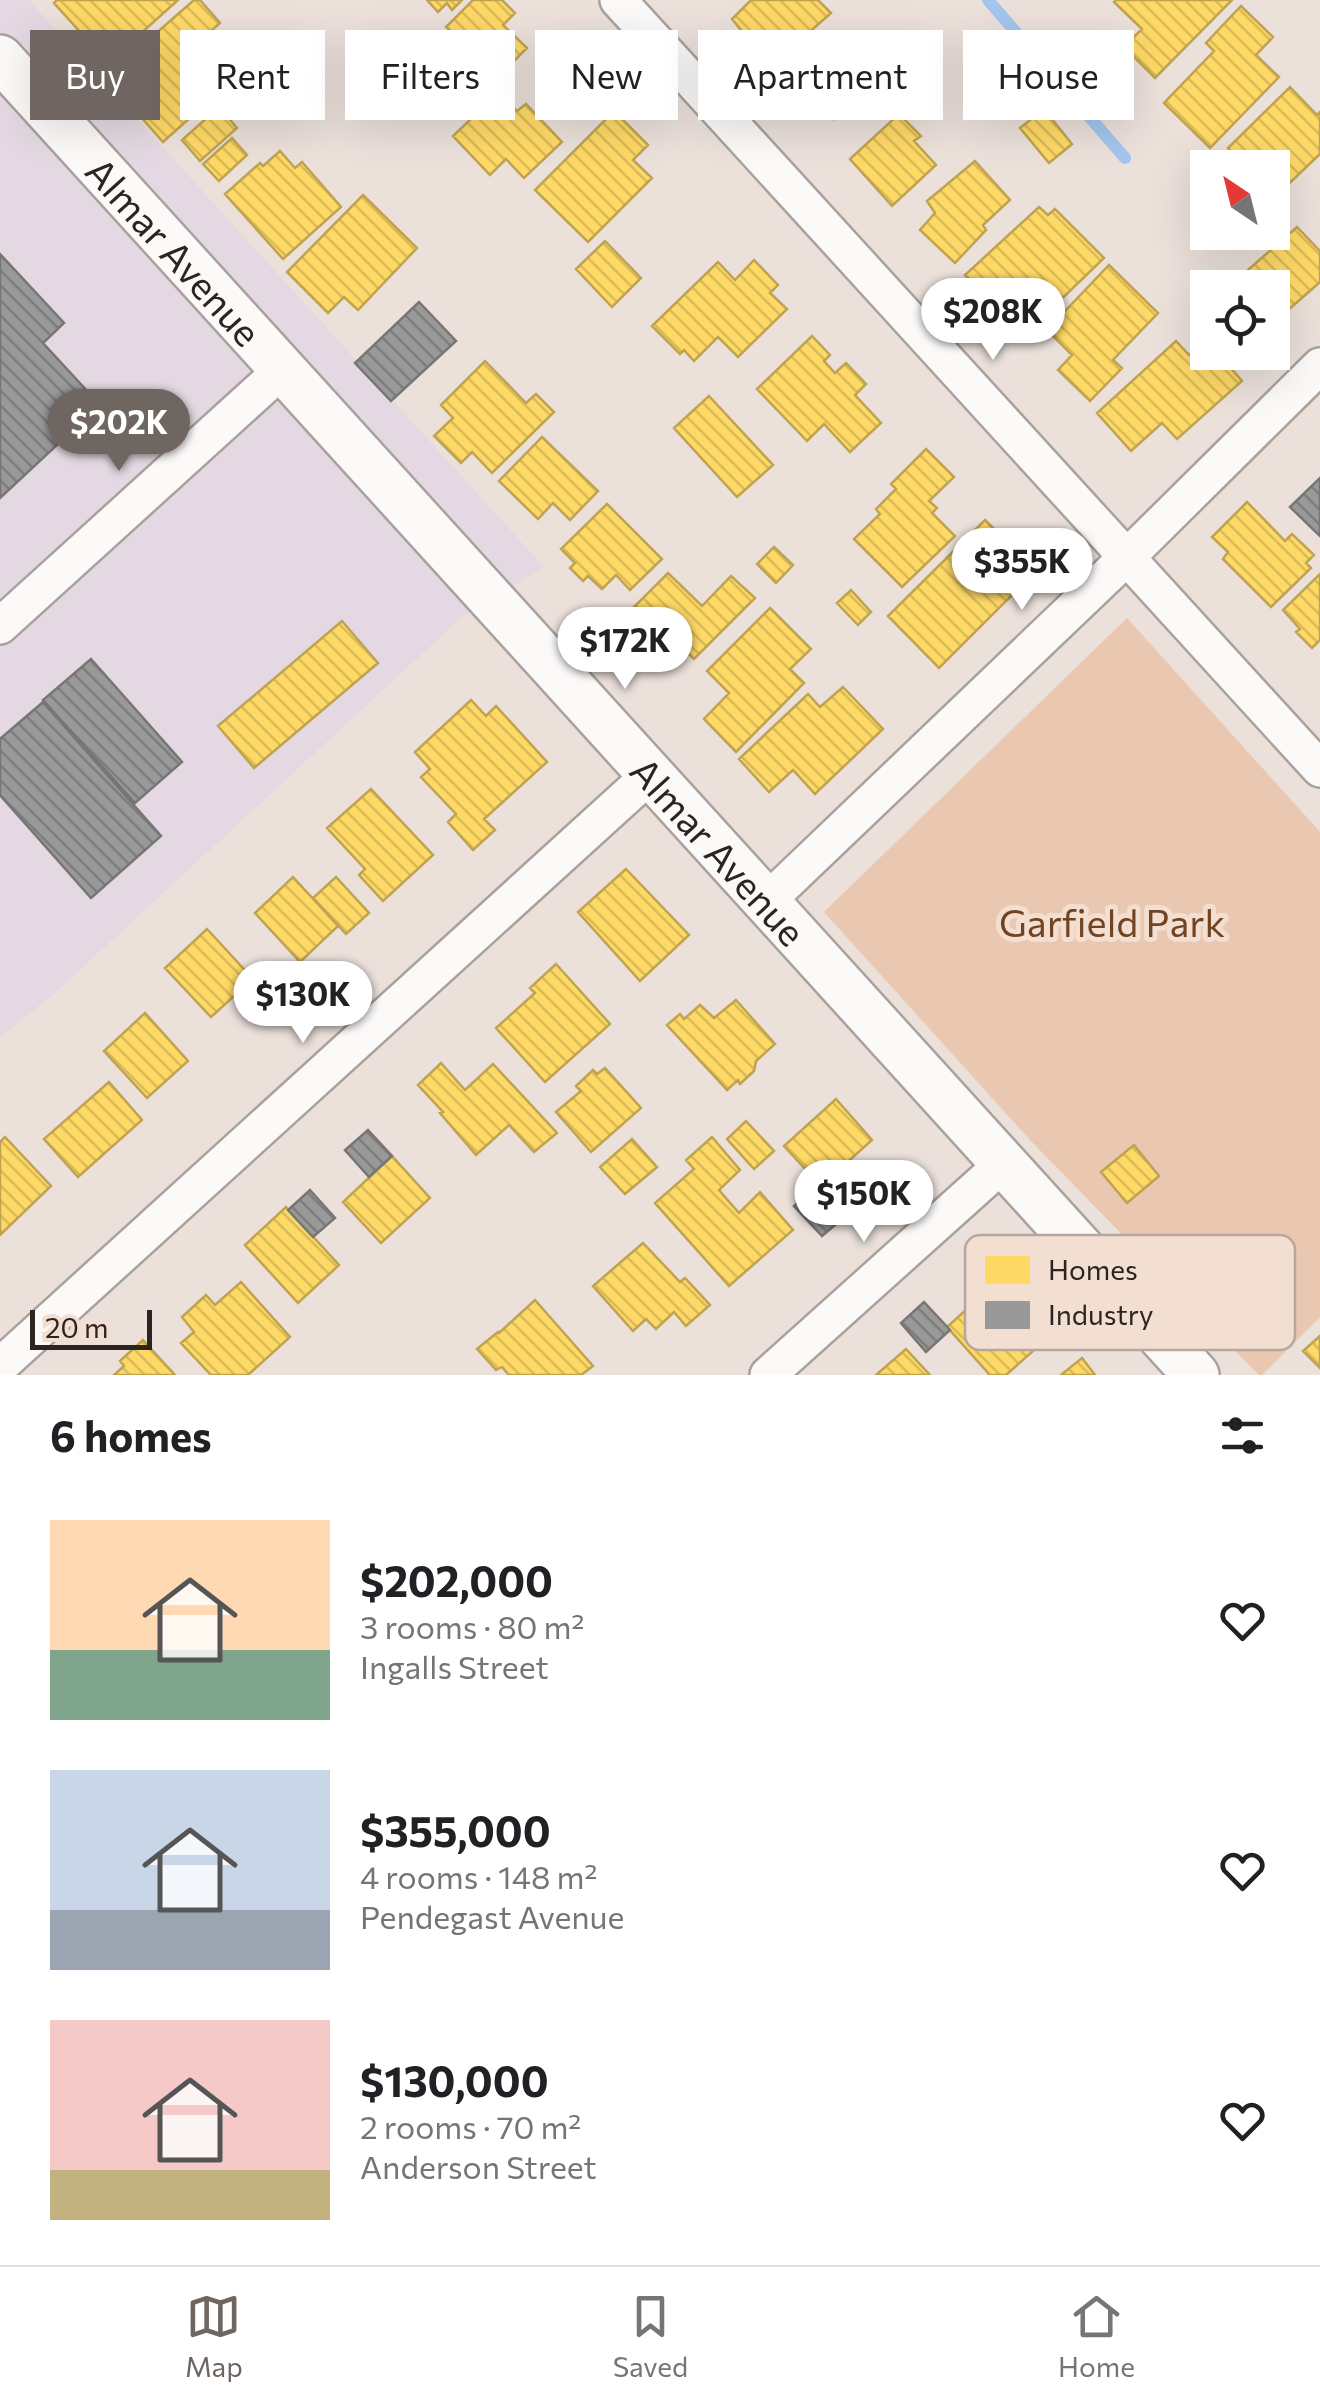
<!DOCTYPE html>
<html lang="en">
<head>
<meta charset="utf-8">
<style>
  :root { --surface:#fff; --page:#f6f6f6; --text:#202124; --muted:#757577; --line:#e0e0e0; --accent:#6f6661 }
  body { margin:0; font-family:Commissioner,sans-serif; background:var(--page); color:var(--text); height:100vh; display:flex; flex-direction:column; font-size:38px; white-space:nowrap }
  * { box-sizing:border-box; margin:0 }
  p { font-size:32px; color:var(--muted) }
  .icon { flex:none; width:55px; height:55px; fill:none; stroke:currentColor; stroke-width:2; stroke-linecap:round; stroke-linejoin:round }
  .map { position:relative; height:1375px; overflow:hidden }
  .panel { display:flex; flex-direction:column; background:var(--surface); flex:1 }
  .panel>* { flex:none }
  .banner { position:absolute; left:30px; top:30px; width:1260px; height:90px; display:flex; gap:20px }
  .needle { width:65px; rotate:325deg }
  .tools { position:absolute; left:1190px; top:150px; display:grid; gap:20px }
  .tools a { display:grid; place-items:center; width:100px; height:100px; border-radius:0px; background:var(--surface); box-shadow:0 10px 40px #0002; font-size:50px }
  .scale { position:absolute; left:30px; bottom:25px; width:122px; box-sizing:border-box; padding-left:10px; border:5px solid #2c2420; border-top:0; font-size:28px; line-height:35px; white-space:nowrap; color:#2c2420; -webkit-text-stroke:8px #f3dfd2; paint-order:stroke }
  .price { position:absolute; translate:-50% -85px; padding:0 22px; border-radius:35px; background:#fff; color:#222; font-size:32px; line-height:65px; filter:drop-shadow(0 2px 5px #0008) }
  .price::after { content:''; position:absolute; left:50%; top:60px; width:30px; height:22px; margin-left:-15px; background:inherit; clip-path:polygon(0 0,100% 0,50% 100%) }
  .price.current { background:var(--accent); color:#fff }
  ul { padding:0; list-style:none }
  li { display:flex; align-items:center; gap:30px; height:250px; padding:0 50px }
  li span { display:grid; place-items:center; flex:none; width:280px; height:200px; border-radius:0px; color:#555 }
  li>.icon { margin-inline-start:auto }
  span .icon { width:120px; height:120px; fill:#fffc; stroke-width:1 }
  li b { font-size:42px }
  h2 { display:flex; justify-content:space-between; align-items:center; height:120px; padding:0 50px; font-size:42px }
  .pill { padding:0 35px; border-radius:0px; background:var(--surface); box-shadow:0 10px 40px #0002; font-size:35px; line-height:90px }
  .pill.current { background:var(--accent); color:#fff }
  .menu { display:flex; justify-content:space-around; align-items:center; height:140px; border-top:2px solid var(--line); background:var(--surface); font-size:28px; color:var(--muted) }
  .menu a { display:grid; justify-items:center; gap:5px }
  .menu .current { color:var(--accent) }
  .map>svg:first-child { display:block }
  .industrial { fill:#e4d9e2 }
  .green { fill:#e9c7b0 }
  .homes { fill:url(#homes-back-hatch); stroke:#c0a351; stroke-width:2.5 }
  .industry { fill:url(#industry-back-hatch); stroke:#787675; stroke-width:2.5 }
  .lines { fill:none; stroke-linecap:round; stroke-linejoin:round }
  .stream { stroke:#a4c5ef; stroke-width:12 }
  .minor-casing { stroke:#a9a19b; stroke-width:40 }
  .tertiary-casing { stroke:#a9a19b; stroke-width:50 }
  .minor { stroke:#fcfaf9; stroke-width:35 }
  .tertiary { stroke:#fcfaf9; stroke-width:45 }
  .labels { text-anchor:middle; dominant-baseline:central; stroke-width:10; stroke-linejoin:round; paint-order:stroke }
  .street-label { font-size:38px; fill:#2c2420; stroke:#f3dfd2 }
  .park-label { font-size:38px; fill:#724320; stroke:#f3dfd2 }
  .key { fill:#f3dfd2; stroke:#b7a79d; stroke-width:2.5 }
  .key-label { font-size:28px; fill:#2c2420 }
</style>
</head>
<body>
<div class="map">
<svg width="1320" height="1375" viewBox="0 0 1320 1375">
  <defs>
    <pattern id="homes-back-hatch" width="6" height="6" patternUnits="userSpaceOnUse" patternTransform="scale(2.5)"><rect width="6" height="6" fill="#ffd966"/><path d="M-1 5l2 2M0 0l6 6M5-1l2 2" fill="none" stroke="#dbba58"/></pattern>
    <pattern id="industry-back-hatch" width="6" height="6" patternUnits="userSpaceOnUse" patternTransform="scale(2.5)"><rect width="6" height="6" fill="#999"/><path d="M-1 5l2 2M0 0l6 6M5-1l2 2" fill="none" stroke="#7d7d7c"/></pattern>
  </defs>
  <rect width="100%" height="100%" fill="#ebe0da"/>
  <!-- industrial -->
  <path class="industrial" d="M 0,0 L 29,0 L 544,567 L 463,616 L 56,992 L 0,1037 Z"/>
  <!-- green -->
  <path class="green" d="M 1127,618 L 1320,832 L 1320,1317 L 1262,1375 L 1259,1375 L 1030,1140 L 824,912 Z"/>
  <!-- homes -->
  <path class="homes" d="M 57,0 L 178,0 L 108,63 L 95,50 L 89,55 L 74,38 L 80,32 L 54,3 Z
    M 194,0 L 200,0 L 220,23 L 195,45 L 229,83 L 163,142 L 106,77 Z
    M 427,0 L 462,0 L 452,10 L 447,3 L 438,12 Z
    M 473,0 L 502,0 L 515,13 L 503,25 L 527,48 L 465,111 L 427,73 L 455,45 L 471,62 L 476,56 L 446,27 Z
    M 751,0 L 818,0 L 831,13 L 777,61 L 751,42 L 732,19 Z
    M 1116,0 L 1232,0 L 1155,78 L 1124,47 L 1142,29 L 1114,2 Z
    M 1241,6 L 1273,37 L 1256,55 L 1279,77 L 1210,148 L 1164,103 L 1214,51 L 1206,43 Z
    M 1074,32 L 1086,44 L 1065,63 L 1054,52 Z
    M 840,38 L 876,75 L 834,119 L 829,113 L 821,118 L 791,85 L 797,76 Z
    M 1098,48 L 1115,67 L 1098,82 L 1080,63 Z
    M 1048,80 L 1061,95 L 1050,105 L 1037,90 Z
    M 1290,87 L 1317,115 L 1320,112 L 1320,154 L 1274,198 L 1272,168 L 1246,168 L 1228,148 Z
    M 499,92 L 517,111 L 526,104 L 562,142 L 524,178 L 506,159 L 490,175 L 453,136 Z
    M 219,107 L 237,128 L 200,161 L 182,140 Z
    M 1044,109 L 1072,144 L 1049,163 L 1020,128 Z
    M 614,111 L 648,145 L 633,160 L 652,178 L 588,242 L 535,190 Z
    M 899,114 L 921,136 L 914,141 L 936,165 L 892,206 L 850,159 Z
    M 232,138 L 247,155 L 219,181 L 203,164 Z
    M 280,151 L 295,168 L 302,162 L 341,207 L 283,259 L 225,194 L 260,163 L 263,166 Z
    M 975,161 L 1010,200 L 983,225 L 986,230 L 955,263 L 920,230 L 935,213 L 927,201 Z
    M 363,195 L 417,248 L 358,310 L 344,297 L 328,313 L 287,272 Z
    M 1039,207 L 1048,215 L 1055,209 L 1104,258 L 1043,317 L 1014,292 L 1000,308 L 965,275 Z
    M 1297,227 L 1320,251 L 1320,282 L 1279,318 L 1272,311 L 1272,288 L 1252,288 L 1241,276 Z
    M 605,241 L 641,278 L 612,307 L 576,269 Z
    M 754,260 L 778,285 L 770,293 L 787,309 L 738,357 L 718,337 L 694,361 L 684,350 L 680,354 L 652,326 L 718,262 L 735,280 Z
    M 1109,265 L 1158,313 L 1113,360 L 1122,368 L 1090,401 L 1058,370 L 1072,355 L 1047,330 Z
    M 812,336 L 830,355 L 824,361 L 835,373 L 846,363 L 866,384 L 855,395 L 881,423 L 850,452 L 824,424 L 807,441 L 757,389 Z
    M 1206,340 L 1208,352 L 1217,352 L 1242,381 L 1177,439 L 1162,423 L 1131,451 L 1097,413 L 1176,341 L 1189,355 Z
    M 485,361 L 526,403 L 536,394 L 554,412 L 492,473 L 472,452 L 461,463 L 434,436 L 453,418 L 441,405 Z
    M 709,396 L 773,465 L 737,497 L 674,428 Z
    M 542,437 L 598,491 L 570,520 L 553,503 L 538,519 L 499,481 Z
    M 926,449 L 954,477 L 929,501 L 937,508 L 932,513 L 955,536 L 902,587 L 854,539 L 880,514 L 876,509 L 896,489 L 891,484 Z
    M 1247,502 L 1285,541 L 1292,534 L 1314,555 L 1306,563 L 1311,568 L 1271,607 L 1223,559 L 1228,552 L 1212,537 Z
    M 607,504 L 662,559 L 630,590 L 616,575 L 602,589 L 588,576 L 583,581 L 570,568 L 575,563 L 561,549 Z
    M 985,520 L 1036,571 L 939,668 L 888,616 Z
    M 774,547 L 793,565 L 776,583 L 757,564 Z
    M 668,573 L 702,606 L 731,576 L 755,598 L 694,659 L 679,644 L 666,657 L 652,643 L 645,650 L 631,637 L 638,630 L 625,616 Z
    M 1320,574 L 1320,640 L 1312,648 L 1296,632 L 1300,629 L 1283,610 Z
    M 851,590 L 871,612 L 858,625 L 837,603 Z
    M 770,608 L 811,649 L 790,669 L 804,683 L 736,752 L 704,719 L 729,693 L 707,671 Z
    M 342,621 L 378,663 L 254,768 L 218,726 Z
    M 843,687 L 883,729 L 815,794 L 793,770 L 769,792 L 739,759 L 808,694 L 820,707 Z
    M 471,700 L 486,716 L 496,706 L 547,762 L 484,819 L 495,830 L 473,850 L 448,822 L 456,814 L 421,777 L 430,769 L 415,752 Z
    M 371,789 L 433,855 L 383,901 L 359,875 L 365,869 L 327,828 Z
    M 626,869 L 689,935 L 640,981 L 578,912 Z
    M 293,877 L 338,926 L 300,962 L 255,913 Z
    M 336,877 L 369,913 L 346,934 L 313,898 Z
    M 207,929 L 253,979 L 211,1017 L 165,968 Z
    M 556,964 L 610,1024 L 545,1082 L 496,1028 L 535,993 L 530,988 Z
    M 736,1000 L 775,1044 L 756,1061 L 754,1071 L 740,1084 L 738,1080 L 727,1090 L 667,1025 L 680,1014 L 684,1019 L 700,1005 L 714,1018 Z
    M 145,1013 L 188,1061 L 147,1098 L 104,1051 Z
    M 441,1063 L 465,1090 L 493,1064 L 557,1133 L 534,1152 L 509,1125 L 476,1155 L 440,1113 L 443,1112 L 418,1085 Z
    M 605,1068 L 641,1108 L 591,1152 L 556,1112 L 581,1091 L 576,1086 L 593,1070 L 597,1074 Z
    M 109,1082 L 142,1120 L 78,1177 L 44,1139 Z
    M 836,1099 L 872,1140 L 821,1186 L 784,1146 Z
    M 746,1121 L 774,1151 L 754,1169 L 727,1139 Z
    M 5,1137 L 51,1186 L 0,1235 L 0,1142 Z
    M 712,1137 L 740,1170 L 719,1190 L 739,1213 L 760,1192 L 793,1230 L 729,1286 L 655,1203 L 694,1169 L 686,1160 Z
    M 632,1139 L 657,1167 L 625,1194 L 600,1167 Z
    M 1134,1145 L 1159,1176 L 1127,1203 L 1101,1172 Z
    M 392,1156 L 430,1198 L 381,1243 L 343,1202 Z
    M 286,1207 L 339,1265 L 298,1303 L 245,1245 Z
    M 643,1243 L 680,1282 L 685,1278 L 710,1305 L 686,1326 L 674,1312 L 656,1329 L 646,1319 L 633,1331 L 593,1286 Z
    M 1001,1278 L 1052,1334 L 1006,1375 L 990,1375 L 947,1327 Z
    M 241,1282 L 290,1337 L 248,1375 L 211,1375 L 181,1343 L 194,1332 L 182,1317 L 206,1295 L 215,1305 Z
    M 535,1300 L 593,1366 L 581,1375 L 509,1375 L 502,1367 L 496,1370 L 477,1349 L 498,1332 L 499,1333 Z
    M 1320,1336 L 1320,1368 L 1303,1351 Z
    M 143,1340 L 175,1375 L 114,1375 L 124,1366 L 120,1361 Z
    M 906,1349 L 930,1375 L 876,1375 Z
    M 1082,1358 L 1095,1375 L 1061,1375 Z"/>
  <!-- industry -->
  <path class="industry" d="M 0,254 L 64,323 L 43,343 L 100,405 L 0,498 Z
    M 419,302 L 456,341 L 391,401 L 355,363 Z
    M 1320,478 L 1320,536 L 1290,507 Z
    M 91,659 L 182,762 L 135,803 L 43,700 Z
    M 43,702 L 161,836 L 91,898 L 0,795 L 0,739 Z
    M 368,1130 L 392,1156 L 369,1177 L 345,1150 Z
    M 818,1185 L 847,1215 L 822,1236 L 794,1206 Z
    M 310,1190 L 335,1218 L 313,1237 L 288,1210 Z
    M 924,1302 L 950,1330 L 926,1352 L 901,1323 Z"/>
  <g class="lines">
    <!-- stream -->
    <path class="stream" d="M 988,0 L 1125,158"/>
    <!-- minor casing -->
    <g class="minor-casing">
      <path id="minor" d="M 618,0 L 1320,769
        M 0,626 L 282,370
        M 766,902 L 1127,557 L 1320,366
        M 0,1366 L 650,775
        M 768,1375 L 1004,1163"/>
    </g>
    <!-- tertiary casing -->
    <g class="tertiary-casing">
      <g id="tertiary">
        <path id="s1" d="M 0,58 L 1196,1375"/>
      </g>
    </g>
    <!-- minor -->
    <use href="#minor" class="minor"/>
    <!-- tertiary -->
    <use href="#tertiary" class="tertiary"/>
  </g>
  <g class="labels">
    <!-- street labels -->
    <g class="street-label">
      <text stroke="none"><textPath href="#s1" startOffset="260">Almar Avenue</textPath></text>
      <text stroke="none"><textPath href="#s1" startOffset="1070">Almar Avenue</textPath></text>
    </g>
    <!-- park labels -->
    <g class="park-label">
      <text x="1112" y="921">Garfield Park</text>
    </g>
  </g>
  <!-- legend -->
  <rect x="965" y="1235" width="330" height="115" rx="15" class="key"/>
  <rect x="985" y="1256" width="45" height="28" fill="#ffd966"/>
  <rect x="985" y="1301" width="45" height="28" fill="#999"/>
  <g class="key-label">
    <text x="1048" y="1280">Homes</text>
    <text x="1048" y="1325">Industry</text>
  </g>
</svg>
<div class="tools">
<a><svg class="needle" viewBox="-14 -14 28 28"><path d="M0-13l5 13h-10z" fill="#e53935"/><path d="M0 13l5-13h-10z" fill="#757577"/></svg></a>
<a><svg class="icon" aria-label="locate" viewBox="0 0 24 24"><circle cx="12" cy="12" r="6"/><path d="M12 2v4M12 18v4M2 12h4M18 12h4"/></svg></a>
</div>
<div class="scale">20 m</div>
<b class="price" style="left:993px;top:363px">$208K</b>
<b class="price current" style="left:119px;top:474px">$202K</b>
<b class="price" style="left:1022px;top:613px">$355K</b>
<b class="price" style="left:625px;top:692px">$172K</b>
<b class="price" style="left:303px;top:1046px">$130K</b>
<b class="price" style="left:864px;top:1245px">$150K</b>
<div class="banner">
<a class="pill current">Buy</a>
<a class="pill">Rent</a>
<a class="pill">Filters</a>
<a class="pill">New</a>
<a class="pill">Apartment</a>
<a class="pill">House</a>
</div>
</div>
<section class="panel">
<h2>6 homes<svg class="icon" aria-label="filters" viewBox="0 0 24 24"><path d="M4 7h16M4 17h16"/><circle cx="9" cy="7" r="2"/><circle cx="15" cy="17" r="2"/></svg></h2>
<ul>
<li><span style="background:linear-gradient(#ffd9b3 65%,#7fa58c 0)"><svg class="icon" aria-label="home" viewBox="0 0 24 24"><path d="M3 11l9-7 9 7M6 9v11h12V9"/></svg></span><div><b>$202,000</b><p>3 rooms · 80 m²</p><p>Ingalls Street</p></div><svg class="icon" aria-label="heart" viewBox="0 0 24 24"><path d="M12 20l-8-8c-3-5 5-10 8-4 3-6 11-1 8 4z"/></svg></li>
<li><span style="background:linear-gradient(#c9d6e8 70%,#9aa5b1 0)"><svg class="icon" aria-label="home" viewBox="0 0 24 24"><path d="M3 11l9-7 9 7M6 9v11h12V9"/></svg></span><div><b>$355,000</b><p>4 rooms · 148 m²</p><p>Pendegast Avenue</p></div><svg class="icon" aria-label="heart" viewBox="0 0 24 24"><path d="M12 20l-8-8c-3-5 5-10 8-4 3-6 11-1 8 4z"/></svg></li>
<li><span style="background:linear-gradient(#f6c9c9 75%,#c2b280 0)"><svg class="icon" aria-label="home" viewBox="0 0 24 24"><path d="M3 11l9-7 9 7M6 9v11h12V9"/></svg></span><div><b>$130,000</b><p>2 rooms · 70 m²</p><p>Anderson Street</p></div><svg class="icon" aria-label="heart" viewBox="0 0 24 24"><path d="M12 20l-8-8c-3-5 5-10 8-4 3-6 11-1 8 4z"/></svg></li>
</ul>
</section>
<nav class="menu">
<a class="current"><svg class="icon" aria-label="map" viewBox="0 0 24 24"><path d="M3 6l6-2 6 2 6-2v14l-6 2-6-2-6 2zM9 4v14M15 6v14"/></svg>Map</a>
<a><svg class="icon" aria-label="saved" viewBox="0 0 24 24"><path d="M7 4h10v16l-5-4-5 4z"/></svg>Saved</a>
<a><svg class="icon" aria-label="home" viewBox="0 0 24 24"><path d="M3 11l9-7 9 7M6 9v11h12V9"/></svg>Home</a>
</nav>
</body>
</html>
